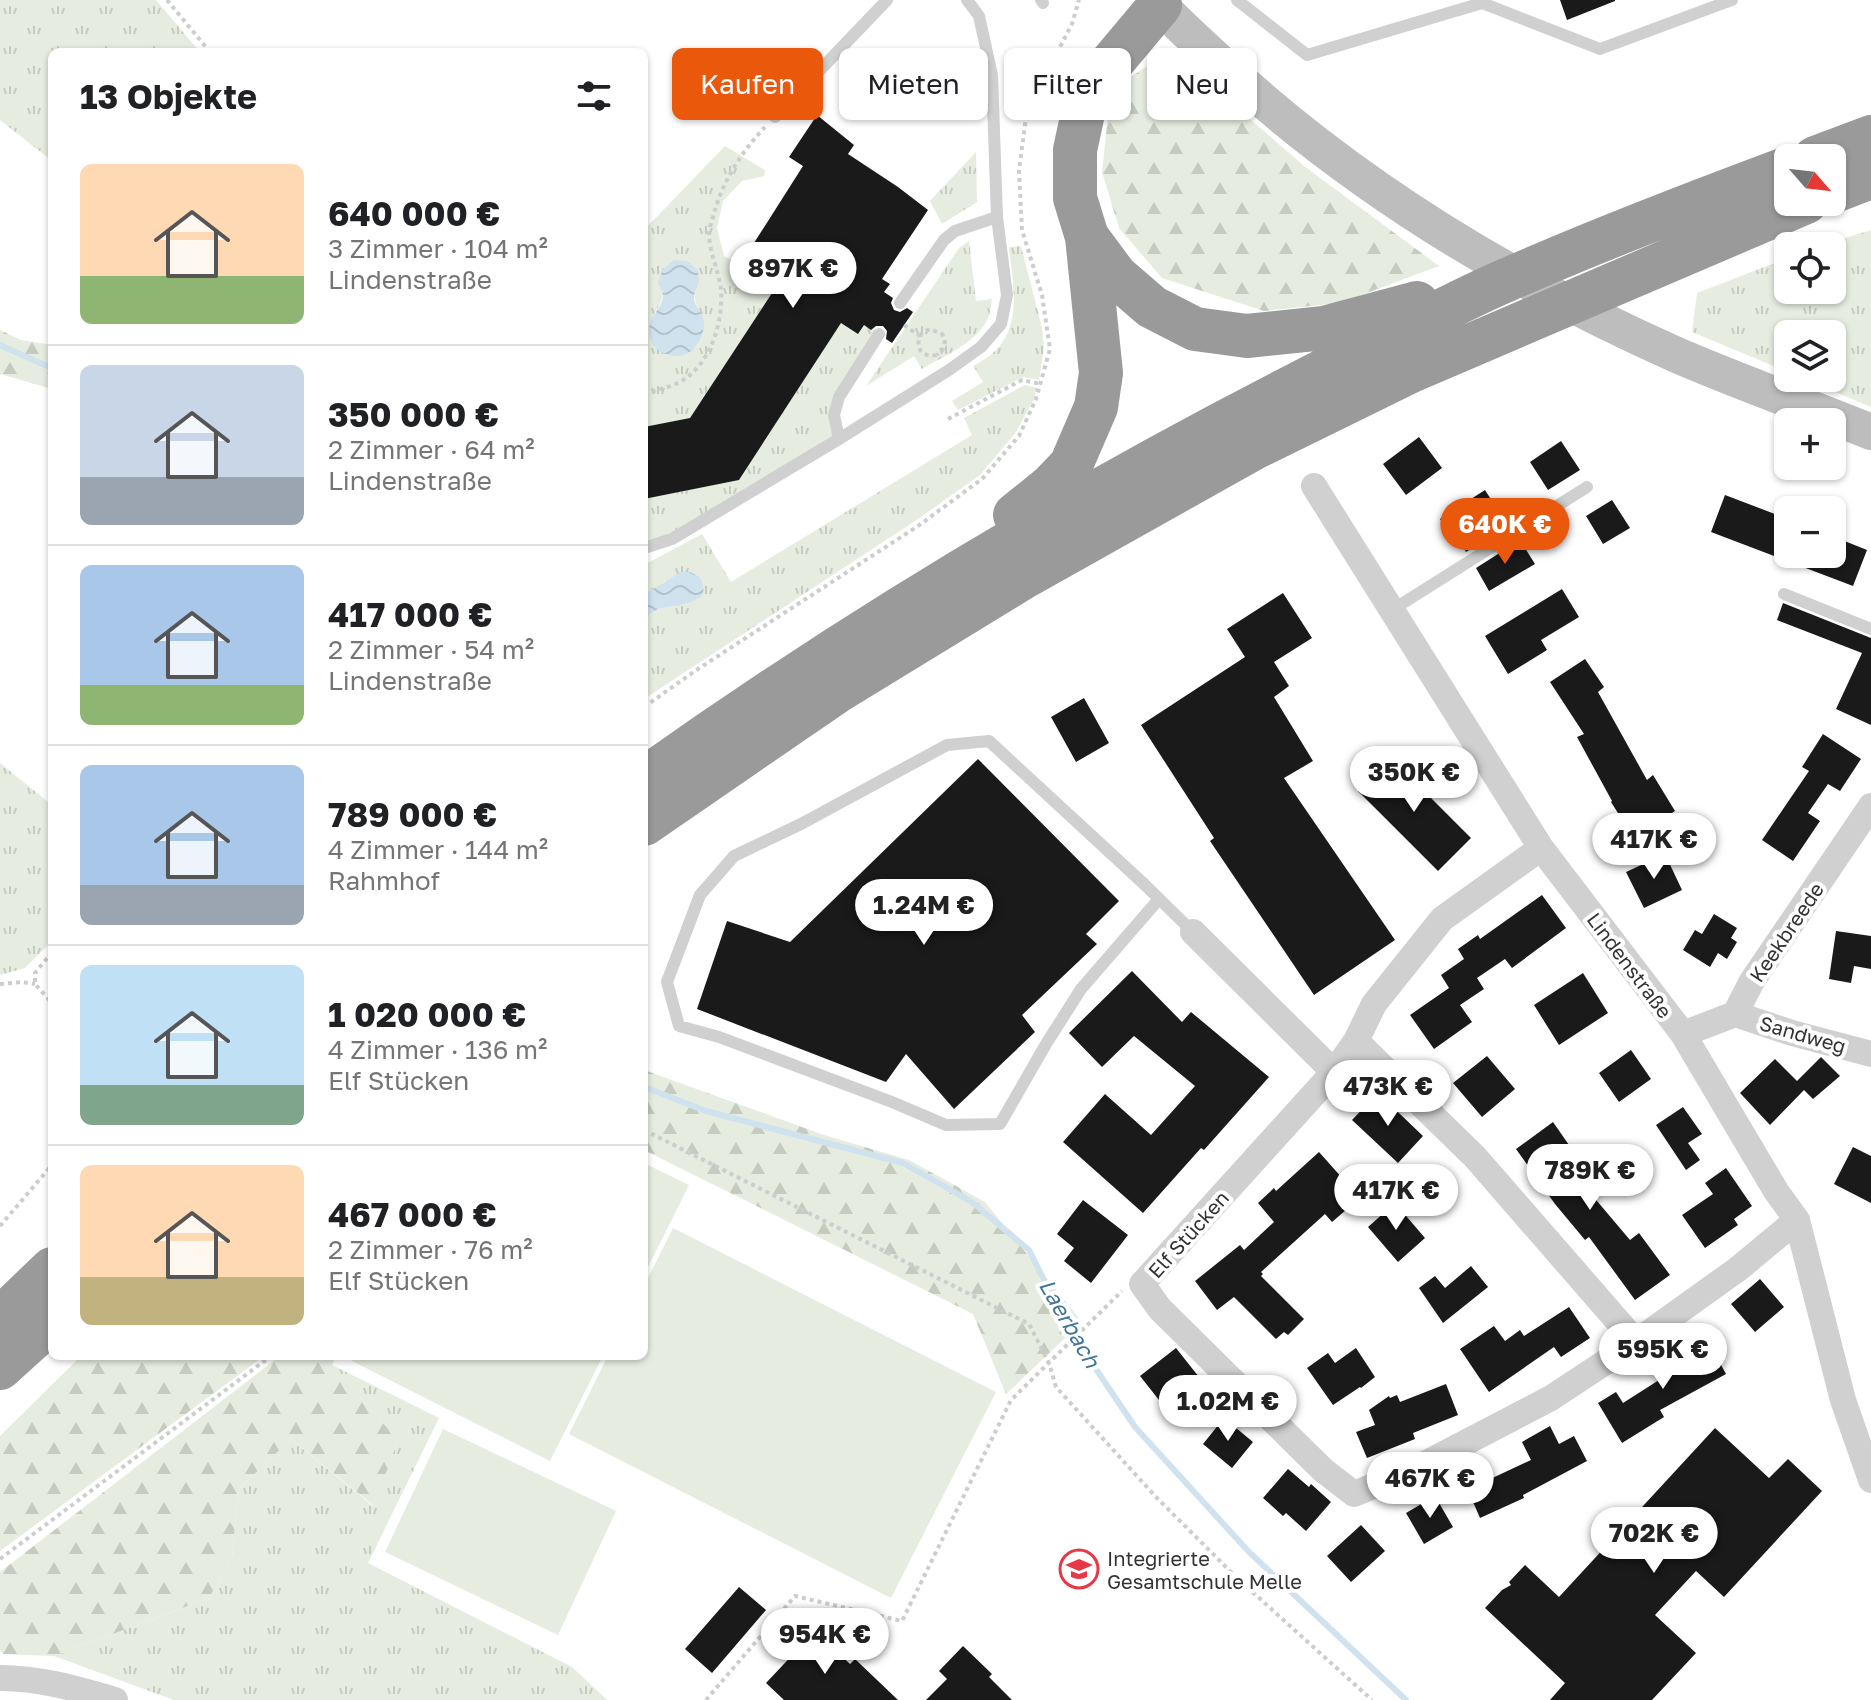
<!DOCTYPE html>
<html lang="de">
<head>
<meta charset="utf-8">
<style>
  :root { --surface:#fff; --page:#f2f2f2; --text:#202124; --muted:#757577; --line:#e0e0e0; --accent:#ea580c }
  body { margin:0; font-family:"Golos Text",sans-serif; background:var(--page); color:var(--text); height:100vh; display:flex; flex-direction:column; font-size:30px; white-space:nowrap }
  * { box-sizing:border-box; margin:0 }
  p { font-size:26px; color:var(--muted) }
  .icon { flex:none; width:44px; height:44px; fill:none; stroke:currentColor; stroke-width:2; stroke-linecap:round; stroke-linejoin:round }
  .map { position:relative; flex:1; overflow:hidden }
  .sheet { position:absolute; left:48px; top:48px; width:600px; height:1312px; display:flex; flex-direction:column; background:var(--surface); border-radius:12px; box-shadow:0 2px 6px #0004 }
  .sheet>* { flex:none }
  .banner { position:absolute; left:672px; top:48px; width:760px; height:72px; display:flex; gap:16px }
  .needle { width:52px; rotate:118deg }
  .controls { position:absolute; left:1774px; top:144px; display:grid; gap:16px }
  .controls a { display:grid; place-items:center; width:72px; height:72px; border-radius:12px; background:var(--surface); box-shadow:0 2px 6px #0004; font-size:40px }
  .price { position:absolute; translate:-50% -68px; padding:0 18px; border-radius:28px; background:#fff; color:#222; font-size:26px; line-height:52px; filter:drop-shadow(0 2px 4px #0008) }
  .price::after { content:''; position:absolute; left:50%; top:48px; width:24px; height:18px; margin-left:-12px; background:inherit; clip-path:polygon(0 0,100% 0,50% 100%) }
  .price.on { background:var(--accent); color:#fff }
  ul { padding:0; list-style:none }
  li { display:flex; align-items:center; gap:24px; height:200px; padding:0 32px }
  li+li { border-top:2px solid var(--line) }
  li span { display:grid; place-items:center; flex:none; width:224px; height:160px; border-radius:12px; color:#555 }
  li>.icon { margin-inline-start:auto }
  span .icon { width:96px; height:96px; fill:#fffc; stroke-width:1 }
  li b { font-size:34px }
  h2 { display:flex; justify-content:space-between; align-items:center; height:96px; padding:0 32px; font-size:34px }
  .chip { padding:0 28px; border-radius:12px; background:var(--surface); box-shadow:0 2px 6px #0004; font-size:28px; line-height:72px }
  .chip.on { background:var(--accent); color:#fff }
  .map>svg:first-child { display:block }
  .grass { fill:url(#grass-tufts); fill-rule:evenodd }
  .forest { fill:url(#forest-firs) }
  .pitch { fill:#e6ecdf }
  .water { fill:url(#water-waves) }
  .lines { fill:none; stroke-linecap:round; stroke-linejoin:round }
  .stream { stroke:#cfe2ee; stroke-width:6 }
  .building { fill:#1a1a1a }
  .path { stroke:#cdcdcd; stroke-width:4; stroke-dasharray:4 4; stroke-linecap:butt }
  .service { stroke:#d0d0d0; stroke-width:12 }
  .minor { stroke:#d0d0d0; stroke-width:26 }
  .secondary { stroke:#bdbdbd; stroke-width:36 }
  .motorway { stroke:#9a9a9a; stroke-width:44 }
  .labels { text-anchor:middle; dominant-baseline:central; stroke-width:8; stroke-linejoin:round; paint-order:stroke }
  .street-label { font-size:20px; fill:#333; stroke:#fff }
  .poi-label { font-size:20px; fill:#333; stroke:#fff; text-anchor:start }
  .water-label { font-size:22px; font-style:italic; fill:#3f7597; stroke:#fff }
</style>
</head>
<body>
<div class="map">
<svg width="1871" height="1700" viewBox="0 0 1871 1700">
  <defs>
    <pattern id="grass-tufts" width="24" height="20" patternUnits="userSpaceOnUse" patternTransform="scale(2)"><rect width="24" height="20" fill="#e6ecdf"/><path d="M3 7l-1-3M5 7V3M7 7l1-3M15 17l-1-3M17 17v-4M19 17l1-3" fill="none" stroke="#c6cbc0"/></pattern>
    <pattern id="forest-firs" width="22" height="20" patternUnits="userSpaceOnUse" patternTransform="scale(2)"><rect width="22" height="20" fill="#e6ecdf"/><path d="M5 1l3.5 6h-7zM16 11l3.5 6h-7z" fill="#c6cbc0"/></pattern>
    <pattern id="water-waves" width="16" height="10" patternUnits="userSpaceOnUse" patternTransform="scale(2)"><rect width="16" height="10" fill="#cfe2ee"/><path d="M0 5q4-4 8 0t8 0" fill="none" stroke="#b2c2cd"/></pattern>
  </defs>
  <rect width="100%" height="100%" fill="#fff"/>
  <!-- grass -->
  <path class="grass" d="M 0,0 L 156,0 L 200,52 L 52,52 L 52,161 L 0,120 Z
    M 725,146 L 765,170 L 764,176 L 742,181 L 723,201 L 717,228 L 724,256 L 776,287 L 690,418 L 644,427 L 644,230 ZM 699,281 C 692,299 694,302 704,319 L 654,314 L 661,302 L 663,295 Z
    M 976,152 L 977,202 L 942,224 L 930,201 Z
    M 1871,230 L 1871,407 L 1802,378 L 1832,378 L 1832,334 L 1788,334 L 1788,372 L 1692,332 L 1697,293 L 1788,258 L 1788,290 L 1832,290 L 1832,246 L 1820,246 Z
    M 969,241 L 976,301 L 992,299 C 991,305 991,312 988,318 C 977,343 944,356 922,369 L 914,356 L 866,386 L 959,248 Z
    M 1021,246 L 1042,328 L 1044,348 L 1039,380 L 1023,377 L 958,410 L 952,401 L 983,382 L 973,366 C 978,363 984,360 989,356 C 1024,330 1013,284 1009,247 Z
    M 841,323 L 857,333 L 864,325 L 879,334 L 839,397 L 839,439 L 644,548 L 644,499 L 739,480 Z
    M 1025,385 L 1037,388 L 1034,399 L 1016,432 L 980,475 L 918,519 L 644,699 L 644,621 C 656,606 671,606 689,603 L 665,581 L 657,589 L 644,593 L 644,565 L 702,534 L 731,582 L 972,435 L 964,418 Z
    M 0,763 L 52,805 L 52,941 L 25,968 L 0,975 Z
    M 332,1365 L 439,1418 L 368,1563 L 572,1667 L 607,1700 L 174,1700 L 54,1656 L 209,1598 L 232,1557 L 239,1489 L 291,1439 L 373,1506 L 398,1440 Z"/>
  <!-- forest -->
  <path class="forest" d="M 1177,56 L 1304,166 L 1439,266 L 1340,303 L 1264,311 L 1162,278 L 1119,228 L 1102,172 L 1108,115 L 1129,78 L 1152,63 Z
    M 0,330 L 21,340 L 52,345 L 52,389 L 0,374 Z
    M 644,1070 L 824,1135 L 909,1160 L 985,1202 L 1082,1322 L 1006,1394 L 973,1314 L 644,1150 Z
    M 81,1356 L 264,1356 L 0,1551 L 0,1436 Z
    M 280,1356 L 336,1356 L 332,1365 L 398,1440 L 374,1506 L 291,1439 L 239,1489 L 232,1557 L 209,1598 L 54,1656 L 3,1654 L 0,1651 L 0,1572 Z"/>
  <!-- pitch -->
  <path class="pitch" d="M 644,1163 L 689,1185 L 644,1275 Z
    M 673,1228 L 996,1392 L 891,1598 L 569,1434 L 608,1356 L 644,1356 L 644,1286 Z
    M 354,1356 L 603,1356 L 550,1461 L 352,1361 Z
    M 443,1429 L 616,1511 L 558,1635 L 385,1552 Z"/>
  <!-- water -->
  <path class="water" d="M 674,260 L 687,261 L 697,269 C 698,269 699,280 699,281 C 698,288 694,291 694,299 C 695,307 703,313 704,321 C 705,337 693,357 676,356 C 668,355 659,353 654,346 C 638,322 665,309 663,294 C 662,290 659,286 658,283 L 663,269 Z
    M 681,572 L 690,572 L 700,577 L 704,589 L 701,597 C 700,598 690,603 688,603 C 670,609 658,603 644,621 L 644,593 C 658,588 668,579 681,572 Z"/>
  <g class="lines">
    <!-- stream -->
    <path class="stream" d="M 0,345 L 47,366 L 52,366
      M 644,1087 L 706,1111 L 903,1163 L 972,1202 L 1029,1250 L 1067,1326 L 1135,1427 L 1249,1552 L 1406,1700"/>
  </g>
  <!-- building -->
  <path class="building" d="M 1560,0 L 1615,0 L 1615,1 L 1567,20 Z
    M 817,115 L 854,145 L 848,154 L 898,187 L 928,210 L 882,279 L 890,284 L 884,292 L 893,298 L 891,303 L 894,310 L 900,312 L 907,308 L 913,312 L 892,343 L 886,339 L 887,331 L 883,326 L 876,326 L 871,330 L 864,325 L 858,334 L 841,323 L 739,480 L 644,499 L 644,427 L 690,418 L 776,287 L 740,265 L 803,166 L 789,157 Z
    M 1419,437 L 1442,468 L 1406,495 L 1383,464 Z
    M 1561,441 L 1580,470 L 1548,490 L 1530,462 Z
    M 1485,490 L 1508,526 L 1466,552 L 1461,543 L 1457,545 L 1440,519 Z
    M 1725,495 L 1788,519 L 1788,554 L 1832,554 L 1832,536 L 1867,550 L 1853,586 L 1711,532 Z
    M 1612,500 L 1630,528 L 1603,544 L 1586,516 Z
    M 1520,540 L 1535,564 L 1489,591 L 1476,568 Z
    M 1562,589 L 1579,617 L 1541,640 L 1547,650 L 1508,674 L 1485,636 Z
    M 1283,593 L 1312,638 L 1274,662 L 1289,686 L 1274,697 L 1313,761 L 1284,778 L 1395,940 L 1314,995 L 1210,841 L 1214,838 L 1141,725 L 1245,657 L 1227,629 Z
    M 1783,603 L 1871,638 L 1871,725 L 1836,709 L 1862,653 L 1777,620 Z
    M 1585,659 L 1604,687 L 1598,692 L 1647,780 L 1653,775 L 1675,811 L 1633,837 L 1611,802 L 1612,801 L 1577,737 L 1584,734 L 1550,682 Z
    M 1084,698 L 1109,743 L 1076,762 L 1051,717 Z
    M 1823,734 L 1861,759 L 1840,791 L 1828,784 L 1808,813 L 1820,821 L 1793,861 L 1762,840 L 1809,771 L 1802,767 Z
    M 1391,758 L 1471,838 L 1438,871 L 1358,791 Z
    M 978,759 L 1119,901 L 1086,934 L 1097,944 L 1022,1015 L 1035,1032 L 954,1109 L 906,1054 L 886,1082 L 697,1009 L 727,921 L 790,942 Z
    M 1665,854 L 1682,890 L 1644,908 L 1626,872 Z
    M 1542,895 L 1566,928 L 1512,968 L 1505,959 L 1477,978 L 1484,989 L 1460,1005 L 1472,1022 L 1434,1049 L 1410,1015 L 1449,988 L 1441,975 L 1464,959 L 1458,949 L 1478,935 L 1480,939 Z
    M 1714,914 L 1737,928 L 1731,938 L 1737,942 L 1727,959 L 1718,953 L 1710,967 L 1683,950 L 1695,930 L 1702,934 Z
    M 1836,931 L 1871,936 L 1871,969 L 1854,966 L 1851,983 L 1829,979 Z
    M 1132,971 L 1182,1022 L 1191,1012 L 1269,1077 L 1204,1150 L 1201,1148 L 1143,1213 L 1063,1142 L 1105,1094 L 1151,1135 L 1195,1086 L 1134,1036 L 1102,1067 L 1069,1033 Z
    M 1583,973 L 1608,1013 L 1559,1045 L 1534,1005 Z
    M 1631,1050 L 1651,1079 L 1619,1102 L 1599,1073 Z
    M 1487,1056 L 1515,1089 L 1482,1117 L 1453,1083 Z
    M 1821,1057 L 1840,1076 L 1813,1099 L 1804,1090 L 1770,1125 L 1740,1093 L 1775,1059 L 1797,1081 Z
    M 1378,1093 L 1423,1136 L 1398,1163 L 1352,1120 Z
    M 1683,1107 L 1702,1134 L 1688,1143 L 1700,1160 L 1686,1170 L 1656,1125 Z
    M 1553,1122 L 1585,1168 L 1575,1175 L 1630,1240 L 1639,1233 L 1670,1275 L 1635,1300 L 1589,1237 L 1585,1240 L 1555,1204 L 1516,1149 Z
    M 1853,1147 L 1871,1156 L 1871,1203 L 1834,1184 Z
    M 1319,1152 L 1360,1198 L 1332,1222 L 1325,1214 L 1261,1272 L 1263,1274 L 1261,1276 L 1304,1319 L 1288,1335 L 1284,1332 L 1276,1339 L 1234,1297 L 1217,1310 L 1195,1281 L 1240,1245 L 1244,1250 L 1274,1222 L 1258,1203 L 1274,1188 L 1276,1191 Z
    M 1726,1168 L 1752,1206 L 1734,1219 L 1738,1225 L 1705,1248 L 1682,1215 L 1713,1194 L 1705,1183 Z
    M 1083,1200 L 1128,1235 L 1091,1283 L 1064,1261 L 1074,1248 L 1057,1234 Z
    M 1395,1203 L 1425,1238 L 1398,1262 L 1368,1227 Z
    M 1471,1266 L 1488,1287 L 1443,1323 L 1419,1288 L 1435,1276 L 1445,1288 Z
    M 1760,1279 L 1784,1307 L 1755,1332 L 1731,1304 Z
    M 1569,1307 L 1590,1338 L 1561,1357 L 1554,1347 L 1489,1392 L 1460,1349 L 1494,1326 L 1505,1341 L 1520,1330 L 1524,1336 Z
    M 1707,1339 L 1726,1374 L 1660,1410 L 1664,1417 L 1622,1443 L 1598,1403 L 1616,1392 L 1623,1403 L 1670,1373 L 1664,1363 Z
    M 1176,1348 L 1210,1391 L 1183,1412 L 1168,1393 L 1159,1400 L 1140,1376 Z
    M 1356,1348 L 1375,1377 L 1361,1388 L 1360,1387 L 1333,1405 L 1307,1368 L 1328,1353 L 1335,1363 Z
    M 1446,1384 L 1458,1415 L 1413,1433 L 1415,1439 L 1367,1458 L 1356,1432 L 1375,1425 L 1369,1410 L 1389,1396 L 1390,1398 L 1397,1395 L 1400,1402 Z
    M 1224,1418 L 1253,1442 L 1232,1468 L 1203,1444 Z
    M 1550,1426 L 1559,1444 L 1574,1436 L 1587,1461 L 1523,1495 L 1524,1498 L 1480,1518 L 1470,1495 L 1488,1486 L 1486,1481 L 1531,1460 L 1522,1442 Z
    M 1715,1428 L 1769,1478 L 1788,1459 L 1822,1491 L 1724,1597 L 1696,1571 L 1655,1615 L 1696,1653 L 1652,1700 L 1550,1700 L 1565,1683 L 1485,1608 L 1502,1590 L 1511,1585 L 1509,1582 L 1525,1565 L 1559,1597 Z
    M 1288,1469 L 1309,1487 L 1311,1484 L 1331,1502 L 1306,1531 L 1286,1513 L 1283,1516 L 1263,1498 Z
    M 1435,1496 L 1453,1527 L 1424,1544 L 1406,1513 Z
    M 1361,1525 L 1385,1551 L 1351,1582 L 1327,1556 Z
    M 739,1587 L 766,1610 L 712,1673 L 685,1649 Z
    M 815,1631 L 850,1664 L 855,1659 L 898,1700 L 784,1700 L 766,1683 Z
    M 963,1646 L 992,1674 L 989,1677 L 1012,1700 L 926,1700 L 947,1679 L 939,1671 Z"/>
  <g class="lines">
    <!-- path -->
    <path class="path" d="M 167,0 L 210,52
      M 904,325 L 920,336 C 915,349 923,358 937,355 L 940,359
      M 920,336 L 922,333 L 930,329 L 942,334 C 947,343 945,349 937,355
      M 644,394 C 659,389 678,386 690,375 C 713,355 723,320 721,290 C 719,272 710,254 709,236 C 709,230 711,223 713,217 C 722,182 740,154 765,127
      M 948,419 L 1022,380 L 1041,384
      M 644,707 L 698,669 L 918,526 L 982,479 L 1019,436 L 1036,399 L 1050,349 L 1042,295 L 1022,230 L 1019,170 L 1027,110 L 1072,24 L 1079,0
      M 52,952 L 35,973 L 35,984 L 52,1003
      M 0,984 L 22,982 L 35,984
      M 644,1130 L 1029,1324 L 1049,1363 L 1056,1387 L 1156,1497 L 1237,1578 L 1372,1700
      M 0,1226 L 52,1165
      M 0,1559 L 271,1356
      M 706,1700 L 795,1596 L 902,1621 L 1011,1400 L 1122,1291"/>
    <!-- service -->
    <path class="service" d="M 1041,0 L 1043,3
      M 1237,0 L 1307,55 L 1482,3 L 1600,49 L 1732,0
      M 775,117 L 887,0
      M 900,303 L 944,240 L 955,231 L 997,217
      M 839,439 L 834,415 L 839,397 L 879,334
      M 644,548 L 672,539 L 839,439 L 949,370 L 981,347 L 1001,324 L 1007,295 L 997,217 L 992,75 L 979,16 L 967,0
      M 1784,594 L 1871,629
      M 1392,610 L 1587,487
      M 1159,899 L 1081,989 L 1046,1044 L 1000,1124 L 946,1125 L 892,1102 L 719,1037 L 679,1026 L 667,982 L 700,895 L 734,856 L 801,824 L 947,745 L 989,741 L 1144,884 L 1193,932"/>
    <!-- minor -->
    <path class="minor" d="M 1314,486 L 1541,848 L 1683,1034 L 1776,1191 L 1797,1220 L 1843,1400 L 1871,1480
      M 1541,848 L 1442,919 L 1374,1004 L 1356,1041 L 1334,1072 L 1142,1284 L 1160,1309 L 1323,1470 L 1354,1494 L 1415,1469 L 1551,1398 L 1636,1342 L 1738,1269 L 1797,1220
      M 1193,932 L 1334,1072
      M 1735,1014 L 1792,1033 L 1871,1054
      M 1683,1034 L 1735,1014 L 1752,981 L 1871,806
      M 1356,1041 L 1475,1157 L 1636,1342
      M 0,1678 C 40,1678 77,1689 115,1700"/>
    <!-- secondary -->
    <path class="secondary" d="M 1155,0 C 1177,24 1201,45 1225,67 C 1358,189 1514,283 1679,356 C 1742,383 1807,406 1871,432"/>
    <!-- motorway -->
    <path class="motorway" d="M 1815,158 L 1871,137
      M 1832,192 L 1871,177
      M 1087,237 L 1116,276 L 1152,307 L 1195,329 L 1247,336 L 1324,328 L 1417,303
      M 1015,515 L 1051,486 L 1071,465 L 1096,407 L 1101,373 L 1087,237 L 1075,198 L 1075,150 L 1083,113 L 1103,73 L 1160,5
      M 644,779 C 866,621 1101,482 1345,360 C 1399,333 1453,303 1509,279 C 1600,239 1694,203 1788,168
      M 644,824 L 836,692 L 1024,577 L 1254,448 L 1411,371 L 1806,202
      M 0,1319 L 52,1269
      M 0,1368 L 52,1321"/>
  </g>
  <!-- icons -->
  <defs>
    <g id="school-ring" transform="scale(2)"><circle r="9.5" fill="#fff" stroke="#e63946" stroke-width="1.5"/><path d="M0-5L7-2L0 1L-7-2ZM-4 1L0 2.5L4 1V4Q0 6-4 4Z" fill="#e63946"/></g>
  </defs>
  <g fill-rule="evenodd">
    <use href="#school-ring" x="1079" y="1569"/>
  </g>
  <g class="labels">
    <!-- street labels -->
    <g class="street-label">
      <text transform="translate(1786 932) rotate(-56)">Keekbreede</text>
      <text transform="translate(1630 965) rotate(53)">Lindenstraße</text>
      <text transform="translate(1803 1034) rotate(16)">Sandweg</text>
      <text transform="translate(1188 1234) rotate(-48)">Elf Stücken</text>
    </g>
    <!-- poi labels -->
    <g class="poi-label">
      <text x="1107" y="1558">Integrierte<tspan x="1107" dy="23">Gesamtschule Melle</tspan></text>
    </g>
    <!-- water labels -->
    <g class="water-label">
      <text transform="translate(1070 1323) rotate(60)">Laerbach</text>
    </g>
  </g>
</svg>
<div class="controls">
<a><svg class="needle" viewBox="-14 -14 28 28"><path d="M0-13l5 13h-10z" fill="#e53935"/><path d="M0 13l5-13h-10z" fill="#757577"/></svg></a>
<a><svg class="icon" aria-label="locate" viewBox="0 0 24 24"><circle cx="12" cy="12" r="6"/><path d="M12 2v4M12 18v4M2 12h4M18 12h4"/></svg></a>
<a><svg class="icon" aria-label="layers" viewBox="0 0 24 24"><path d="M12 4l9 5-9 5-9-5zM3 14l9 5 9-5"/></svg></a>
<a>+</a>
<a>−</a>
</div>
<b class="price" style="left:793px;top:310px">897K €</b>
<b class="price on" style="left:1505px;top:566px">640K €</b>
<b class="price" style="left:1414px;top:814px">350K €</b>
<b class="price" style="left:1654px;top:881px">417K €</b>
<b class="price" style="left:924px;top:947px">1.24M €</b>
<b class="price" style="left:1388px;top:1128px">473K €</b>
<b class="price" style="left:1590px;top:1212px">789K €</b>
<b class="price" style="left:1396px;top:1232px">417K €</b>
<b class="price" style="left:1663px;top:1391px">595K €</b>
<b class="price" style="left:1228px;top:1443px">1.02M €</b>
<b class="price" style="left:1430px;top:1520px">467K €</b>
<b class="price" style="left:1654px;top:1575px">702K €</b>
<b class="price" style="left:825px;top:1676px">954K €</b>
<div class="banner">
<a class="chip on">Kaufen</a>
<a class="chip">Mieten</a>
<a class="chip">Filter</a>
<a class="chip">Neu</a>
</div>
<section class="sheet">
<h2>13 Objekte<svg class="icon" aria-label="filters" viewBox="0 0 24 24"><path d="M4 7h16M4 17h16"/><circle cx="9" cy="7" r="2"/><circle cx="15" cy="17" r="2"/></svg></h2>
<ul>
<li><span style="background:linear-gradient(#ffd9b3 70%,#8fb573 0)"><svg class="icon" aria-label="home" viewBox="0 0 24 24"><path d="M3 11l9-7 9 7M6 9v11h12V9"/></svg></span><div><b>640 000 €</b><p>3 Zimmer · 104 m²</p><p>Lindenstraße</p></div></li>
<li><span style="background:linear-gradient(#c9d6e8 70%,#9aa5b1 0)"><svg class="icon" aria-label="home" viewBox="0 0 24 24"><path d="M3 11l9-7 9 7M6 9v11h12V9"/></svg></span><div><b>350 000 €</b><p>2 Zimmer · 64 m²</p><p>Lindenstraße</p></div></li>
<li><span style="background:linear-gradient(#a9c7e8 75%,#8fb573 0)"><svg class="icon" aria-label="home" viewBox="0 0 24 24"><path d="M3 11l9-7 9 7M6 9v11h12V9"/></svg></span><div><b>417 000 €</b><p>2 Zimmer · 54 m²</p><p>Lindenstraße</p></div></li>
<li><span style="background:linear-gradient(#a9c7e8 75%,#9aa5b1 0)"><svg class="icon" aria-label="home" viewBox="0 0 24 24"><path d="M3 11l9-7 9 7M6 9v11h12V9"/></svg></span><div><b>789 000 €</b><p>4 Zimmer · 144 m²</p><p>Rahmhof</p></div></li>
<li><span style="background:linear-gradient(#bfe0f5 75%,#7fa58c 0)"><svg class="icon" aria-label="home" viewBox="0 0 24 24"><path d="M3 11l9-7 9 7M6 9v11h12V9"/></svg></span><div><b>1 020 000 €</b><p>4 Zimmer · 136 m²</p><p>Elf Stücken</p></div></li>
<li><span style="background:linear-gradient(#ffd9b3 70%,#c2b280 0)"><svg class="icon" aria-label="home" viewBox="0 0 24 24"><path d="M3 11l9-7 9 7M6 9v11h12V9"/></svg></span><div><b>467 000 €</b><p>2 Zimmer · 76 m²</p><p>Elf Stücken</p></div></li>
</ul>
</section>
</div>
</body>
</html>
